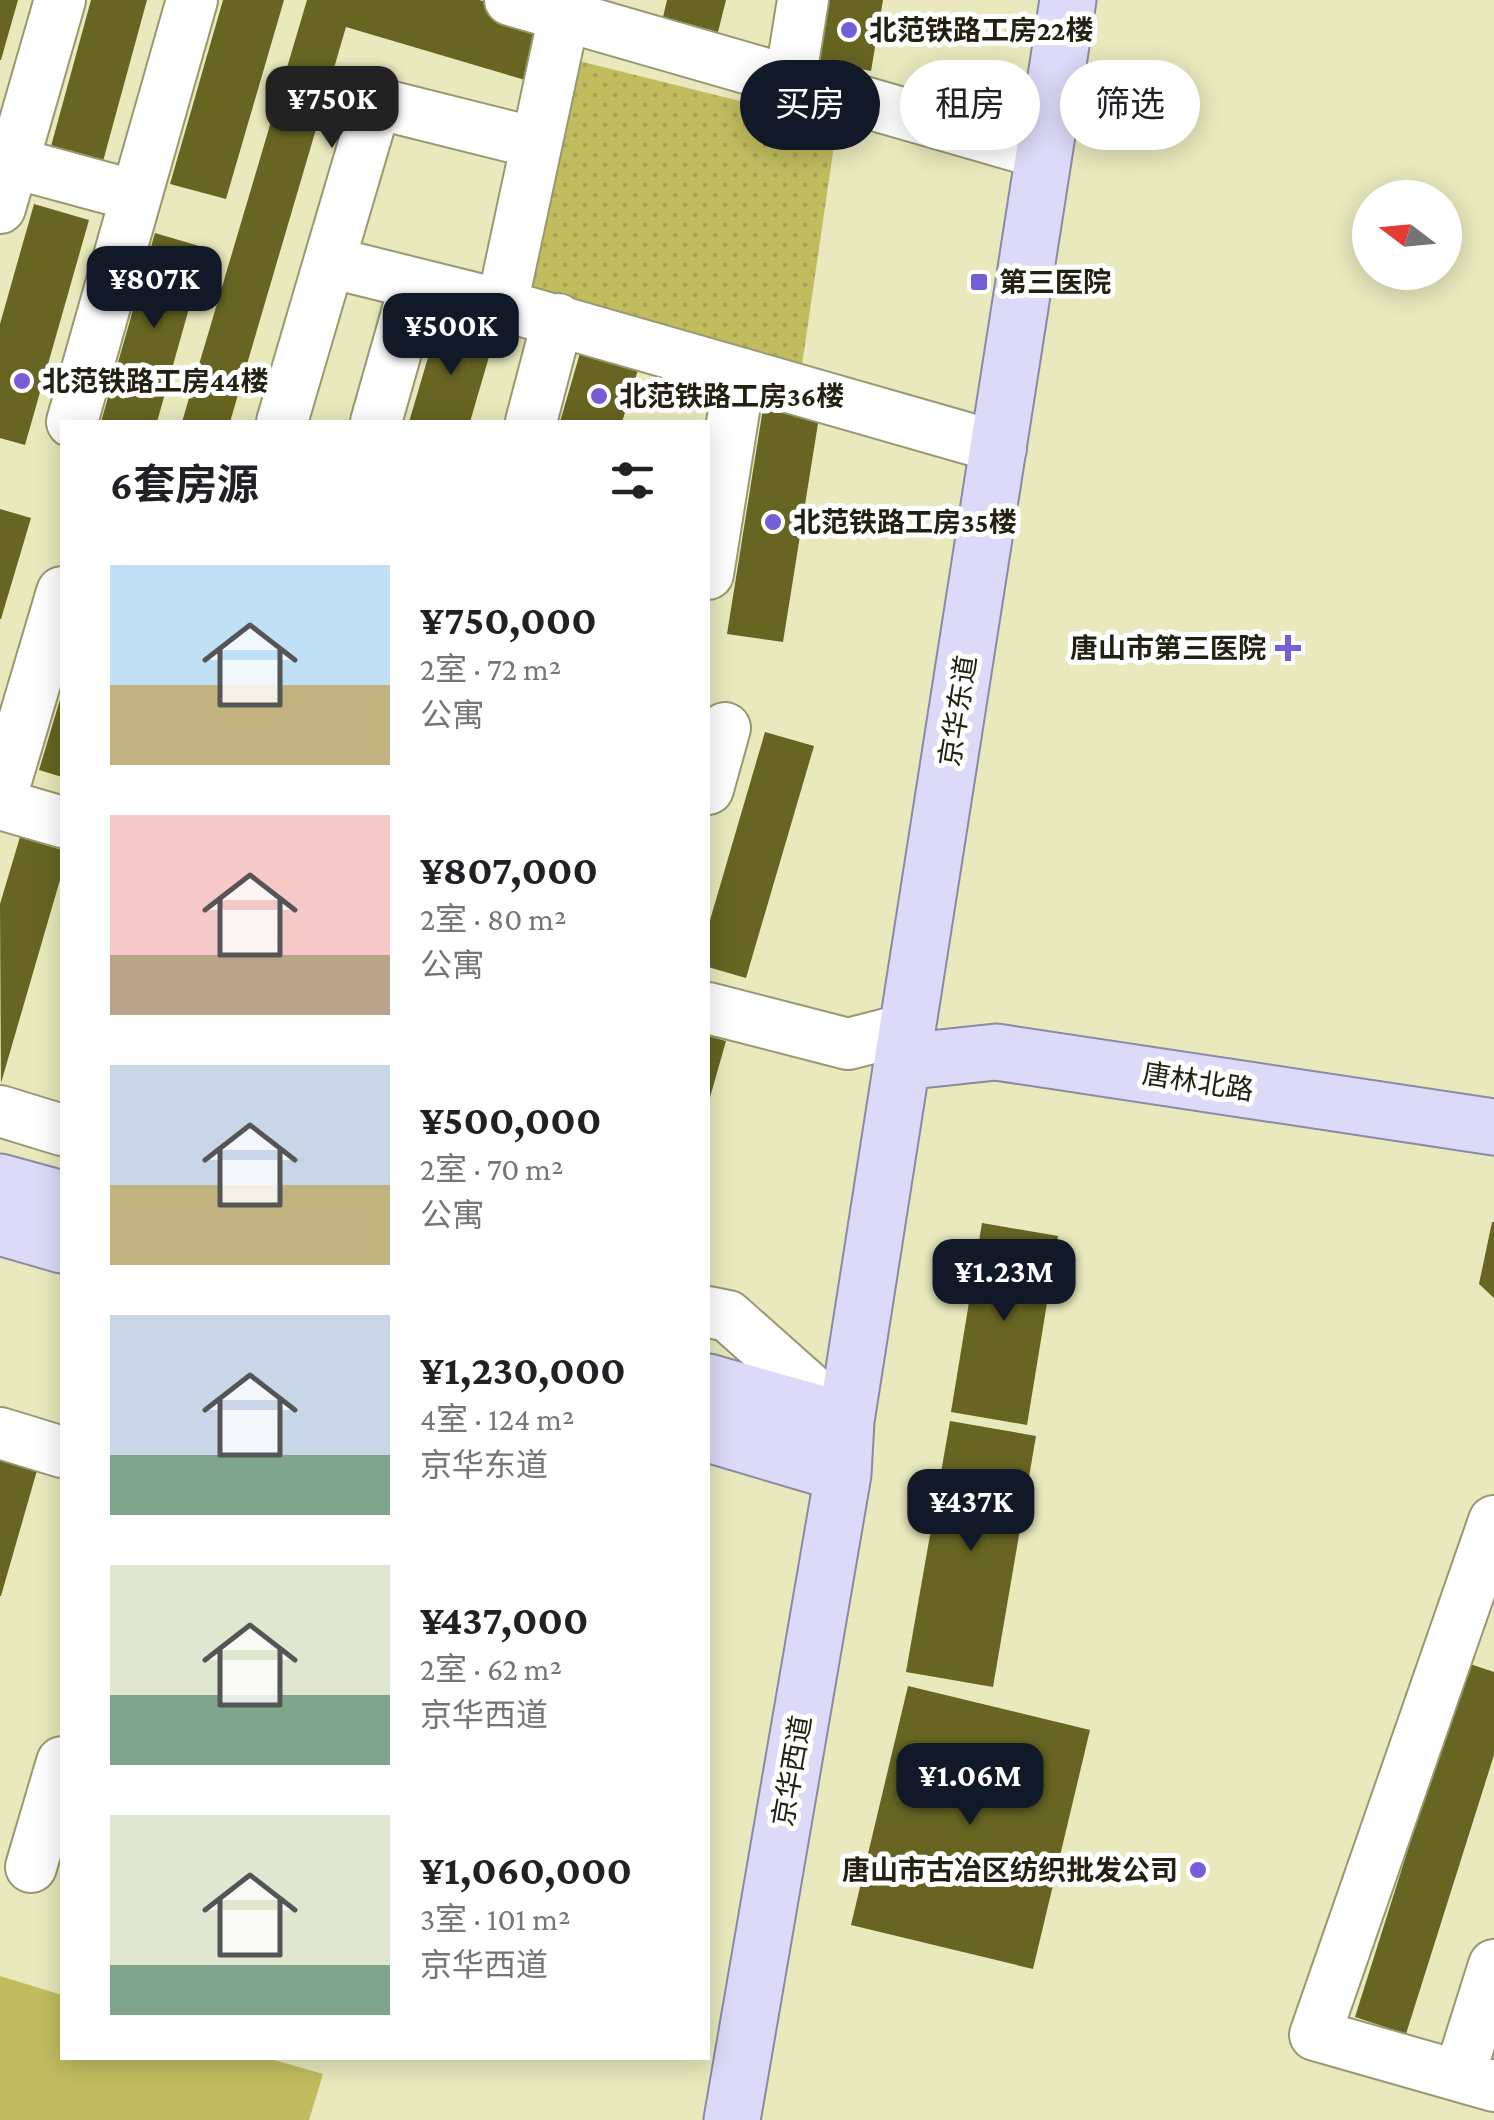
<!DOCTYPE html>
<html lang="zh">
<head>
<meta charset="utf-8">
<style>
  :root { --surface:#fff; --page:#f2f2f2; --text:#202124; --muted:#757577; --accent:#111827 }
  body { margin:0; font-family:"Crimson Pro","Noto Sans SC",serif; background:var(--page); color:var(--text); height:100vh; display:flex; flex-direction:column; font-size:38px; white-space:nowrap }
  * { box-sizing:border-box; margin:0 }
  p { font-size:32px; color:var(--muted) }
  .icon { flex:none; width:55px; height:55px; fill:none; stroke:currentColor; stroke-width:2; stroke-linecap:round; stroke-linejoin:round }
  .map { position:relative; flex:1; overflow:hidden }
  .panel { position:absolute; left:60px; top:420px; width:650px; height:1640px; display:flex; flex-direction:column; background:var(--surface); border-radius:0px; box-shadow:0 5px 25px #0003 }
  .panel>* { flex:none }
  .guide { position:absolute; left:740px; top:60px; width:602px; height:90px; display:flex; gap:20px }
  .needle { width:65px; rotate:286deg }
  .buttons { position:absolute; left:1352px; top:180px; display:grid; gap:20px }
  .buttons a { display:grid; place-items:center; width:110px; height:110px; border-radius:50%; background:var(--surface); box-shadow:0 5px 25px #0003; font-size:50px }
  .price { position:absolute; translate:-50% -85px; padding:0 22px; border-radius:20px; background:var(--accent); color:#fff; font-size:32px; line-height:65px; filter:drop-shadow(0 2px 5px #0008) }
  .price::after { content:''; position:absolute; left:50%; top:60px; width:30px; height:22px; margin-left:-15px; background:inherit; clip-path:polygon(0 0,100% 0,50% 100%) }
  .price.selected { background:#222; color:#fff }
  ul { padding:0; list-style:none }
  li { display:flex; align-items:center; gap:30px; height:250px; padding:0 50px }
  li span { display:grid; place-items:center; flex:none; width:280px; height:200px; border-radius:0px; color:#555 }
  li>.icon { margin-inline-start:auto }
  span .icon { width:120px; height:120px; fill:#fffc; stroke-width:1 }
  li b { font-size:42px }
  h2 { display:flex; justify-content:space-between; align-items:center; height:120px; padding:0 50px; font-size:42px }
  .pill { padding:0 35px; border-radius:45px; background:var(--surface); box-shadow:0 5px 25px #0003; font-size:35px; line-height:90px }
  .pill.selected { background:var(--accent); color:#fff }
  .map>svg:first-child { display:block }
  .grass { fill:url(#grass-dots) }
  .garden { fill:#c1bd5f }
  .building { fill:#676521 }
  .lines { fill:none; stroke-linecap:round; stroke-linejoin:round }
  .minor-casing { stroke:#99986f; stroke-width:54 }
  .major-casing { stroke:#8b8aa4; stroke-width:59 }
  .minor { stroke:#fff; stroke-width:50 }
  .major { stroke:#dcdaf8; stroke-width:55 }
  .poi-dot { fill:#735ed8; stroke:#fff; stroke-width:4 }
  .labels { text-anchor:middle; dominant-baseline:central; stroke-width:10; stroke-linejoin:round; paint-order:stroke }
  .poi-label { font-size:28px; font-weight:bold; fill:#222111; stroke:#fff; text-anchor:start }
  .street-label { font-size:28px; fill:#222111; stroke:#fff }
</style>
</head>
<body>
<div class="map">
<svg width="1494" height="2120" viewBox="0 0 1494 2120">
  <defs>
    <pattern id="grass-dots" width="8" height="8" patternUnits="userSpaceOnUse" patternTransform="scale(2.5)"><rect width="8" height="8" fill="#c1bd5f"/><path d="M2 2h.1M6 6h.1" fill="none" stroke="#a6a252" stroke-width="1.8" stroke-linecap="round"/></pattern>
  </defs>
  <rect width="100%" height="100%" fill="#e9e9bd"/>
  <!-- grass -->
  <path class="grass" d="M 579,61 L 837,125 L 802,365 L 525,294 Z"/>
  <!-- garden -->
  <path class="garden" d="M 0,1976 L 62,1995 L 62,2058 L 267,2058 L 323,2074 L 309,2120 L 0,2120 Z"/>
  <!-- building -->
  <path class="building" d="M 0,0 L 18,0 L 1,60 L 0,60 Z
    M 91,0 L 147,0 L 102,165 L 50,150 Z
    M 223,0 L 284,0 L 226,199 L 170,184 Z
    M 307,0 L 479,0 L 549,20 L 532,82 L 346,27 L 230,422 L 182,422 Z
    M 667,0 L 726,0 L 718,32 L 663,17 Z
    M 825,0 L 883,0 L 871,71 L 815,61 Z
    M 34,204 L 89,220 L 25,445 L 0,438 L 0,324 Z
    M 155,233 L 206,248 L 157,422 L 101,422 Z
    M 437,327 L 493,343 L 470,422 L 409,422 Z
    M 580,353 L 638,370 L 622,422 L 560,422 Z
    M 764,402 L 820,411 L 783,642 L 727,634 Z
    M 0,509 L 31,518 L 1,619 L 0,619 Z
    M 62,693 L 62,777 L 39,770 Z
    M 765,732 L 814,746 L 746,978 L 708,967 L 708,927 Z
    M 20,837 L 62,850 L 62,873 L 1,1083 L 0,904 Z
    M 708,1036 L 726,1041 L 709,1101 L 708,1101 Z
    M 1492,1222 L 1494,1222 L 1494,1298 L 1479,1284 Z
    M 982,1223 L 1058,1236 L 1027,1425 L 951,1412 Z
    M 950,1421 L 1036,1436 L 993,1687 L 906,1672 Z
    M 0,1448 L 40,1460 L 1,1596 L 0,1596 Z
    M 1467,1663 L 1494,1672 L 1494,1755 L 1406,2034 L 1355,2017 Z
    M 908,1686 L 1090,1730 L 1033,1969 L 851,1925 Z"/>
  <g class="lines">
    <!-- minor casing -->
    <g class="minor-casing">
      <path id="minor" d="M 510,0 L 1044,154
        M 564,16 L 502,305 L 1001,448
        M 790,81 L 803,0
        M 0,159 L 136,196
        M 0,208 L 60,0
        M 329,262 L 376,103 L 536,143
        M 72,422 L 192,0
        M 282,422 L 329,262 L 502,305
        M 376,422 L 415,285
        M 531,422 L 558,319
        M 708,574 L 740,373
        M 708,789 L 725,728
        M 0,801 L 62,592
        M 0,804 L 62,822
        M 708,1008 L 848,1044 L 907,1029
        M 0,1111 L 62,1130
        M 708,1312 L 728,1316 L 846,1421
        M 0,1433 L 62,1452
        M 1494,1521 L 1315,2035 L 1494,2086
        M 31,1867 L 62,1762
        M 1459,2076 L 1494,1965"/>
    </g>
    <!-- major casing -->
    <g class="major-casing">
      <path id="major" d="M 902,1062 L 996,1052 L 1494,1127
        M 0,1182 L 62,1199
        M 0,1227 L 62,1245
        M 708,1382 L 846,1421
        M 708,1434 L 843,1474
        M 732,2120 L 843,1474 L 846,1421 L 1068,0"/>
    </g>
    <!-- minor -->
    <use href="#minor" class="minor"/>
    <!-- major -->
    <use href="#major" class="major"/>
  </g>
  <!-- markers -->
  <g class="poi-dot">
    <circle cx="849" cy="30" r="10"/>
    <rect x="969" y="272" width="20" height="20" rx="5"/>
    <circle cx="22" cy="381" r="10"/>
    <circle cx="599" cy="396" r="10"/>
    <circle cx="773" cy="522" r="10"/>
    <path d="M1283 633h10v10h10v10h-10v10h-10v-10h-10v-10h10z"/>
    <circle cx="1198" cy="1870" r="10"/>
  </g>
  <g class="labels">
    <!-- poi labels -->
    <g class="poi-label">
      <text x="869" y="30">北范铁路工房22楼</text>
      <text x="999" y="282">第三医院</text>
      <text x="42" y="381">北范铁路工房44楼</text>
      <text x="619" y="396">北范铁路工房36楼</text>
      <text x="793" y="522">北范铁路工房35楼</text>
      <text x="1266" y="648" text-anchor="end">唐山市第三医院</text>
      <text x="1178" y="1870" text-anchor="end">唐山市古冶区纺织批发公司</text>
    </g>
    <!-- street labels -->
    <g class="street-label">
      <text transform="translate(958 711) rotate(-81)">京华东道</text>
      <text transform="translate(1198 1082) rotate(9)">唐林北路</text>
      <text transform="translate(792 1771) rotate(-80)">京华西道</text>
    </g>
  </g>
</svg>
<div class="buttons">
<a><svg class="needle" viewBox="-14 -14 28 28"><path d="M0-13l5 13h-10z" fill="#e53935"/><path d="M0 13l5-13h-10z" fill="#757577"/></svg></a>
</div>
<b class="price selected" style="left:332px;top:151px">¥750K</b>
<b class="price" style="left:154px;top:331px">¥807K</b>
<b class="price" style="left:451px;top:378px">¥500K</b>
<b class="price" style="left:1004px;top:1324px">¥1.23M</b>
<b class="price" style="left:971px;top:1554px">¥437K</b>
<b class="price" style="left:970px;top:1828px">¥1.06M</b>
<div class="guide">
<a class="pill selected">买房</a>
<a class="pill">租房</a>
<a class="pill">筛选</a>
</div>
<section class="panel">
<h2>6套房源<svg class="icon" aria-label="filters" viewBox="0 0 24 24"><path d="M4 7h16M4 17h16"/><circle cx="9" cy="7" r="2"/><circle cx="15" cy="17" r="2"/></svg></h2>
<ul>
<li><span style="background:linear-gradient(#bfe0f5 60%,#c2b280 0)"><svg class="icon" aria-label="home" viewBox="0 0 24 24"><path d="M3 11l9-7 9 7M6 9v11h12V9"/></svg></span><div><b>¥750,000</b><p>2室 · 72 m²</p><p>公寓</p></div></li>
<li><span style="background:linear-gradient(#f6c9c9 70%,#b9a48a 0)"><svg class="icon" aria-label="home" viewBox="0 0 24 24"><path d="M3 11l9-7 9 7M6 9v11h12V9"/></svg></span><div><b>¥807,000</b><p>2室 · 80 m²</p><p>公寓</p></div></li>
<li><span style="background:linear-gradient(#c9d6e8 60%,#c2b280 0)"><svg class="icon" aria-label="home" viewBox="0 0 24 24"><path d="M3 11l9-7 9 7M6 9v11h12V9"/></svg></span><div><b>¥500,000</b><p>2室 · 70 m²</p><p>公寓</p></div></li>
<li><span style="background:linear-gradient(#c9d6e8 70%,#7fa58c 0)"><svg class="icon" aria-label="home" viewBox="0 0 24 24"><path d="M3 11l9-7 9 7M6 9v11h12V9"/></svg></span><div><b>¥1,230,000</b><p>4室 · 124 m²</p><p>京华东道</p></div></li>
<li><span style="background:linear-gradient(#dfe7d0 65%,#7fa58c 0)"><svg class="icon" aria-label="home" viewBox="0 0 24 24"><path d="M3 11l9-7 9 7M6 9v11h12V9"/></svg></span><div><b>¥437,000</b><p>2室 · 62 m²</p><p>京华西道</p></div></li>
<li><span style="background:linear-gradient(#dfe7d0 75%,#7fa58c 0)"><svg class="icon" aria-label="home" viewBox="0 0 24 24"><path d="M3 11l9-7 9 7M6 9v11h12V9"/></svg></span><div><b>¥1,060,000</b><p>3室 · 101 m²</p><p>京华西道</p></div></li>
</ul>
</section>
</div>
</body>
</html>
